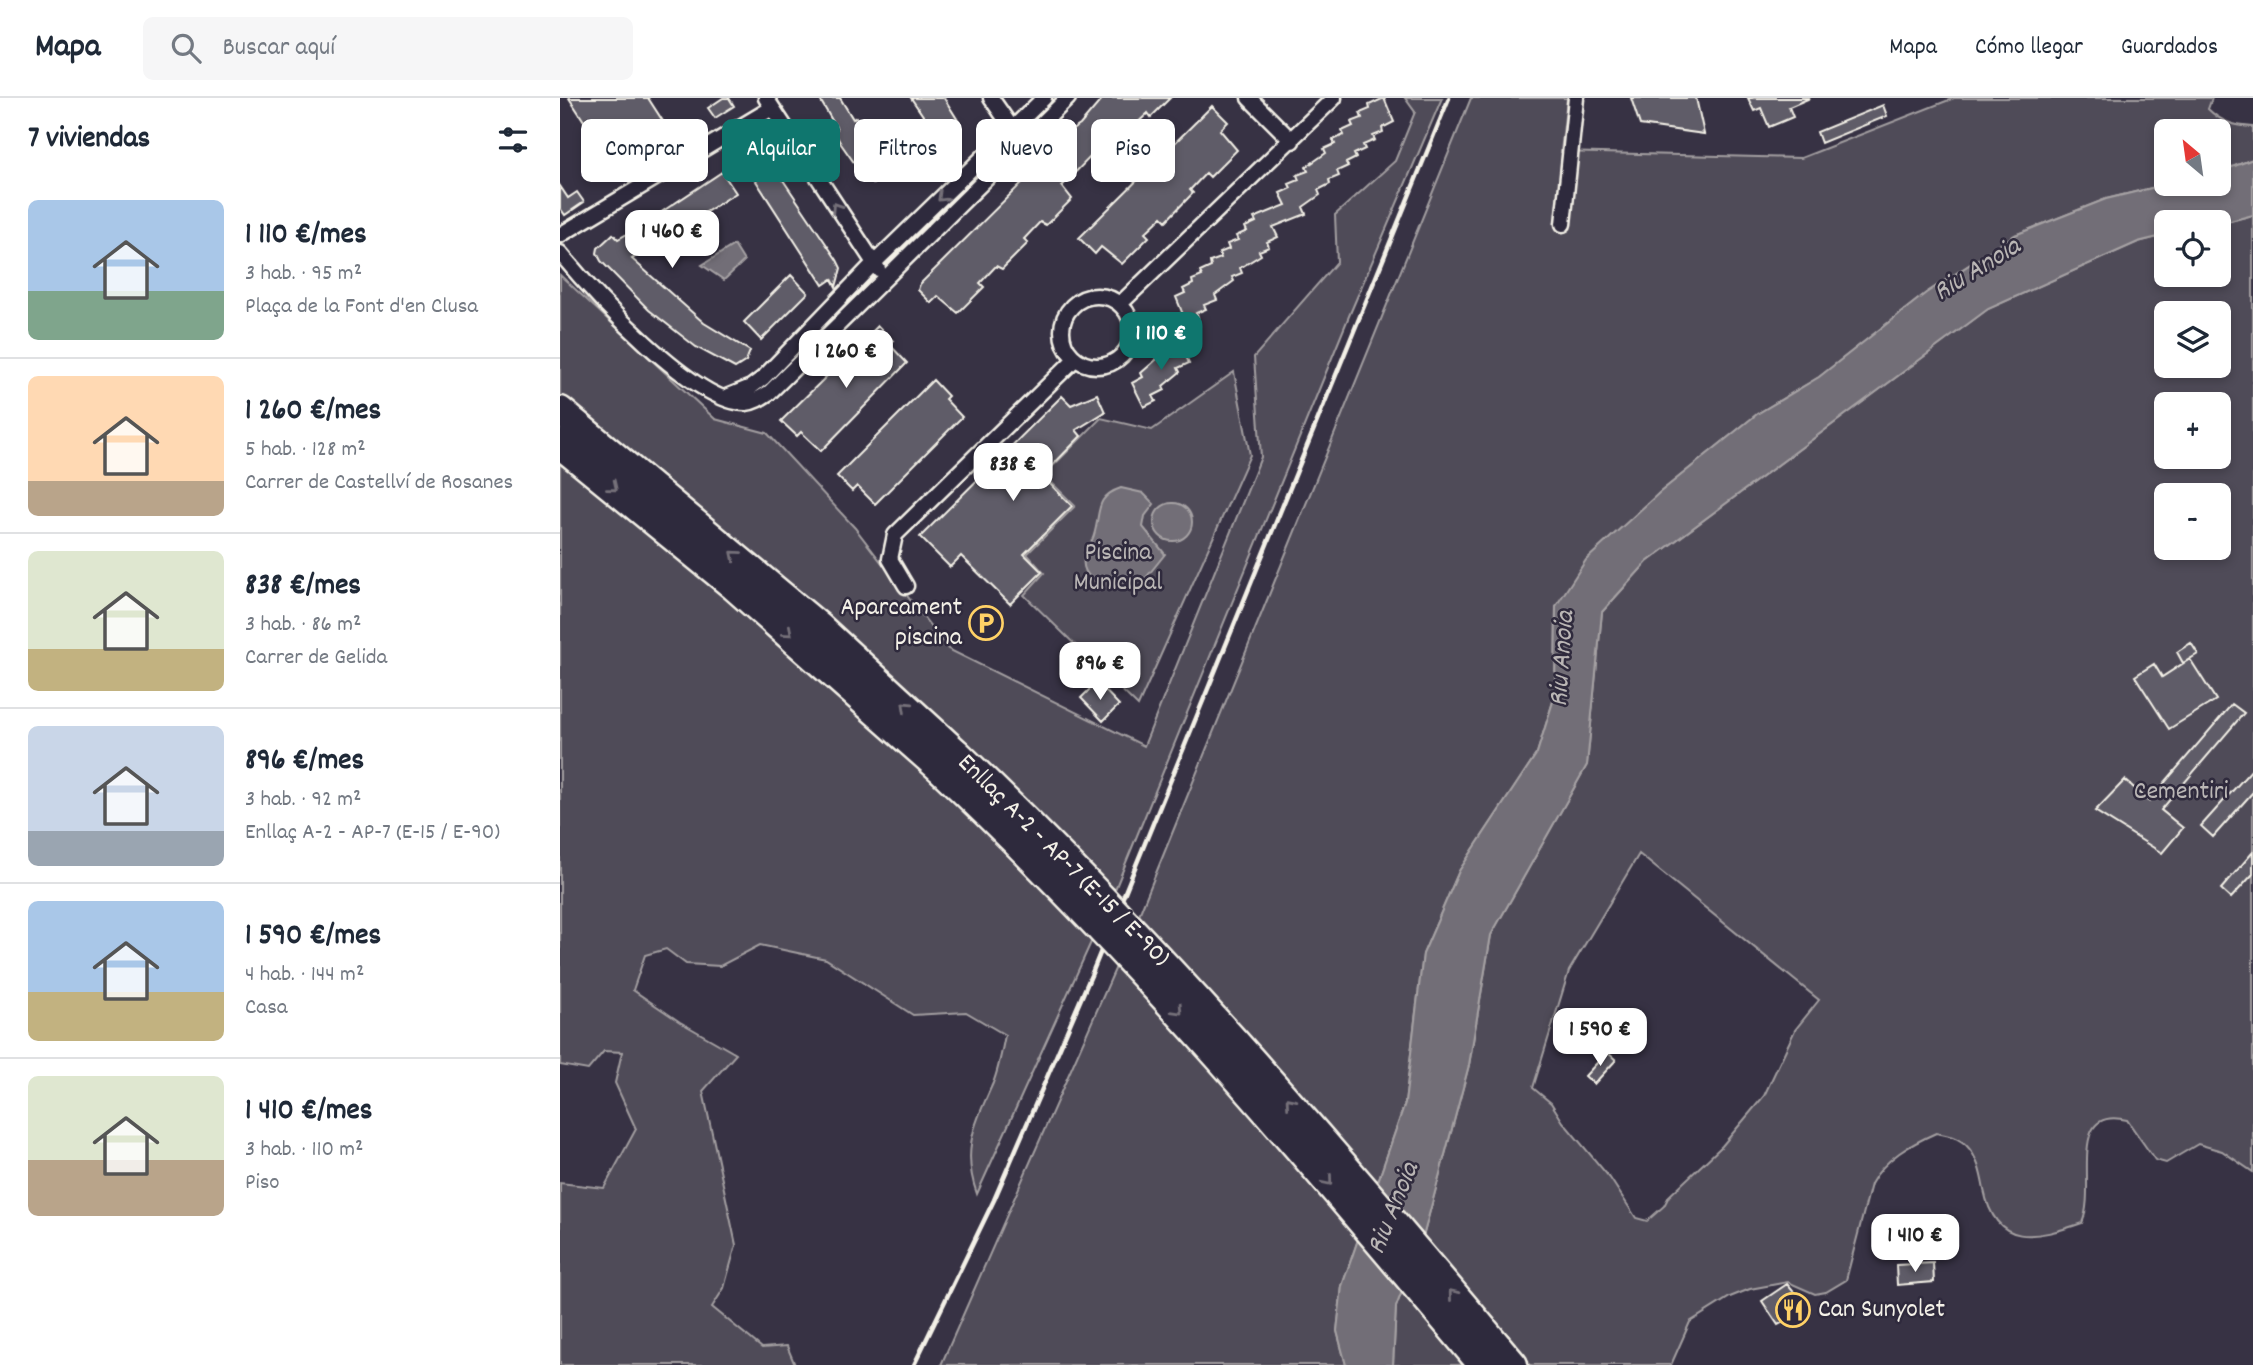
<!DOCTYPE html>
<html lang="es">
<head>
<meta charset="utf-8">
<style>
  :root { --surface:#fff; --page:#f6f6f7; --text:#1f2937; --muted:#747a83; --line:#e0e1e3; --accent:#0f766e }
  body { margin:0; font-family:Dekko,sans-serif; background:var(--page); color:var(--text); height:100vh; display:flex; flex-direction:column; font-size:26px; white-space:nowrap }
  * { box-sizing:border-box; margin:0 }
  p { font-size:23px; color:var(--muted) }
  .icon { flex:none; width:38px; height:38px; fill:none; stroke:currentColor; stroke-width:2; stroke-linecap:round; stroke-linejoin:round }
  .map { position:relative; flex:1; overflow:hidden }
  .sheet { display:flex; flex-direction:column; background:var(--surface); width:560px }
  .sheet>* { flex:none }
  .hud { position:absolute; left:21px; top:21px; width:665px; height:63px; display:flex; gap:14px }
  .needle { width:46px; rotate:331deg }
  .tools { position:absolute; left:1594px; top:21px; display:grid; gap:14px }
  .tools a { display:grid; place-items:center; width:77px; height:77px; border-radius:10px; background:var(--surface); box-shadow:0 4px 10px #0003; font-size:35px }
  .price { position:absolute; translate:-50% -60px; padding:0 16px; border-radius:14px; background:#fff; color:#222; font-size:23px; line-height:46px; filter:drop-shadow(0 2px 4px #0008) }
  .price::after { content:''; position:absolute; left:50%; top:42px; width:21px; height:16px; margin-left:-10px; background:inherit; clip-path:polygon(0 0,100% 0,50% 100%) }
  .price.on { background:var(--accent); color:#fff }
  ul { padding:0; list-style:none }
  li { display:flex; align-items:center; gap:21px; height:175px; padding:0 28px }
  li+li { border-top:2px solid var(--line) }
  li span { display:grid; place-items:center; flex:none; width:196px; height:140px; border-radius:10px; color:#555 }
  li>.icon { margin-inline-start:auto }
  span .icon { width:84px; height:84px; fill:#fffc; stroke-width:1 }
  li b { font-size:30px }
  h2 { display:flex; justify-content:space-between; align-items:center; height:84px; padding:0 28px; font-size:30px }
  .tag { padding:0 24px; border-radius:10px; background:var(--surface); box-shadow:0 4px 10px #0003; font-size:24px; line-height:63px }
  .tag.on { background:var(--accent); color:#fff }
  header { display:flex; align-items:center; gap:42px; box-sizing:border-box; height:98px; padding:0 35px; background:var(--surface); border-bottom:2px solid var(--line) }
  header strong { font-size:33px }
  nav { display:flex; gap:38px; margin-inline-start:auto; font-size:24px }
  .search { width:490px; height:63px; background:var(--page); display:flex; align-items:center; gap:18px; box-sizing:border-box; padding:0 24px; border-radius:10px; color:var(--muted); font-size:26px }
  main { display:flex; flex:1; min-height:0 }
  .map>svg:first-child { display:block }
  .green { fill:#504b59; stroke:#a29ea0; stroke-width:2; fill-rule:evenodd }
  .water { fill:#726e77; stroke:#a6a2a4; stroke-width:2 }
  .building { fill:#5f5c67; stroke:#f4f1e8; stroke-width:2 }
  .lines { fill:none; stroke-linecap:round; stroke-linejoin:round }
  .minor-casing { stroke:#f4f1e8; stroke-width:19 }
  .motorway-casing { stroke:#f4f1e8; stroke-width:33 }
  .minor { stroke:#2f2a3d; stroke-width:14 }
  .motorway { stroke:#2f2a3d; stroke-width:28 }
  .rail { stroke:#f4f1e8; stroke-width:4.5 }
  .motorway-bridge-casing { stroke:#f4f1e8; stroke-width:33; stroke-linecap:butt }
  .motorway-bridge { stroke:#2f2a3d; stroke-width:28 }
  .oneway { stroke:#747079 }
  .labels { text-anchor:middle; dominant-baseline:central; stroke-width:5; stroke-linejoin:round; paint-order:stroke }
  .park-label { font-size:26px; fill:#bbb7b6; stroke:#2f2a3d }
  .poi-label { font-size:26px; fill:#f4f1e8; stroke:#2f2a3d; text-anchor:end }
  .street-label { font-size:26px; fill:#f4f1e8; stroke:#2f2a3d }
  .water-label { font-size:28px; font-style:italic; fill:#bab6b5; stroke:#2f2a3d }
</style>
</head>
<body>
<header>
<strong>Mapa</strong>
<div class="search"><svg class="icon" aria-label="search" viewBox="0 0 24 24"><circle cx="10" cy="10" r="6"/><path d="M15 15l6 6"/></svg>Buscar aquí</div>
<nav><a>Mapa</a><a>Cómo llegar</a><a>Guardados</a></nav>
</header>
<main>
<section class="sheet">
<h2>7 viviendas<svg class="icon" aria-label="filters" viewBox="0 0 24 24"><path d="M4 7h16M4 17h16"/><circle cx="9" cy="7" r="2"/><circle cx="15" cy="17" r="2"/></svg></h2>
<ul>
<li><span style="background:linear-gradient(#a9c7e8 65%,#7fa58c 0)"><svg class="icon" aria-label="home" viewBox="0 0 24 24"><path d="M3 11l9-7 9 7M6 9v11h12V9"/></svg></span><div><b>1 110 €/mes</b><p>3 hab. · 95 m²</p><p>Plaça de la Font d'en Clusa</p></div></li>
<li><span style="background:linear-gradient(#ffd9b3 75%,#b9a48a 0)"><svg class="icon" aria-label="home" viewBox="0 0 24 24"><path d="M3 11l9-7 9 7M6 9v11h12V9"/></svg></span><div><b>1 260 €/mes</b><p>5 hab. · 128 m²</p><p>Carrer de Castellví de Rosanes</p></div></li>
<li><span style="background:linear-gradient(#dfe7d0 70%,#c2b280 0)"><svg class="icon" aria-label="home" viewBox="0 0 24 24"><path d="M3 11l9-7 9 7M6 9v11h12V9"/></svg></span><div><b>838 €/mes</b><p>3 hab. · 86 m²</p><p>Carrer de Gelida</p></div></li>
<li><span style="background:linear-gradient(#c9d6e8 75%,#9aa5b1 0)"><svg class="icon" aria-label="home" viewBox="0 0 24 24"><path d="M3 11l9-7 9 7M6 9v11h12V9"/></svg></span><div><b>896 €/mes</b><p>3 hab. · 92 m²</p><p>Enllaç A-2 - AP-7 (E-15 / E-90)</p></div></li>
<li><span style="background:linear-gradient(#a9c7e8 65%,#c2b280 0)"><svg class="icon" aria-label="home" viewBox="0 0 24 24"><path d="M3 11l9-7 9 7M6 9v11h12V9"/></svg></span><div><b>1 590 €/mes</b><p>4 hab. · 144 m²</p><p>Casa</p></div></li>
<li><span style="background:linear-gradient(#dfe7d0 60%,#b9a48a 0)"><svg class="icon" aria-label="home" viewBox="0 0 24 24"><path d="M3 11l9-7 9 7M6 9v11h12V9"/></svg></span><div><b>1 410 €/mes</b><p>3 hab. · 110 m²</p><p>Piso</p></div></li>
</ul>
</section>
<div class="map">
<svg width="1693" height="1267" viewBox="0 0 1693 1267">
  <rect width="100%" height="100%" fill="#373244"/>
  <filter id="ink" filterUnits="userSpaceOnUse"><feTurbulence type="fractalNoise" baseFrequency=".0143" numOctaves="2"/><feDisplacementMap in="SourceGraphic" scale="14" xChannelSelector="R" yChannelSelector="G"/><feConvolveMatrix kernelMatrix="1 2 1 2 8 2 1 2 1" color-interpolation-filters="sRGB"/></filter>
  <g filter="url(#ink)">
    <!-- green -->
    <path class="green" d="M 845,0 L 882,0 L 789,218 L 556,789 L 417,1096 C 401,1051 415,1026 433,985 C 439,970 442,952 445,937 L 406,914 L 353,917 L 266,861 L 200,847 L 160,868 L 126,866 L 106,851 L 85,857 L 73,892 L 120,924 L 176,956 L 143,993 L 176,1147 L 164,1190 L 152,1209 L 202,1250 L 227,1248 L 235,1267 L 0,1267 L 0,1085 L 44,1090 L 76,1031 L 55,985 L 62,954 L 44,953 L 28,972 L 0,967 L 0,177 L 155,321 L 207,335 L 295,430 L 388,551 L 584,648 L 701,359 L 694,259 L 777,164 L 775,117 L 835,63 L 855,14 Z
      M 911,0 L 1007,0 L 1001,54 L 1241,60 L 1394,0 L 1652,0 L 1648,11 C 1661,24 1675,28 1693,29 L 1693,61 L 1659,74 L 1659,33 L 1606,33 L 1608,86 L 1546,101 L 1455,137 L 1366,195 L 1259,279 L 1197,316 L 1099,395 L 996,508 L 995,597 L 977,655 L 899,773 L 863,856 L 845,1005 L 782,1188 L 777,1233 L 786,1267 L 381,1267 L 581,812 Z
      M 1693,117 L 1693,1074 L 1662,1053 L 1638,1046 L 1606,1065 L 1595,1062 L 1567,1022 C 1505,1007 1538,1089 1522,1125 C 1476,1141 1436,1151 1424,1092 C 1421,1076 1418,1059 1406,1047 C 1398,1039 1387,1037 1376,1035 C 1351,1046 1324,1061 1311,1086 L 1286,1182 L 1266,1194 L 1255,1196 L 1228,1184 L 1190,1191 L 1170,1199 L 1130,1224 L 1111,1267 L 833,1267 L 836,1209 L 863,1139 L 909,967 L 931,837 L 1027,667 L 1042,514 L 1087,464 L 1428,211 L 1578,144 L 1606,137 L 1606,177 L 1659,177 L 1659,126 ZM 1606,215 L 1659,215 L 1659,268 L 1606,268 ZM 1606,306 L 1659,306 L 1659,359 L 1606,359 ZM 1606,397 L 1659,397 L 1659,450 L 1606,450 ZM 1079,756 L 1259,902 L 1235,932 L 1204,998 L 1162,1048 L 1109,1098 L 1104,1108 L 1087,1123 L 1076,1120 L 1050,1080 L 1003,1024 L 991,1005 L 973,990 L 1009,873 Z
      M 674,274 L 690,357 L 578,608 L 464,497 L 484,475 L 467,456 L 515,408 L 484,377 L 541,320 L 592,332 Z"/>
    <!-- water -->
    <path class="water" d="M 1693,61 L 1693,117 L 1659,126 L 1606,124 L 1606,137 L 1578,144 L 1428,211 L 1087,464 L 1042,514 L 1027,667 L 931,837 L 909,967 L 863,1139 L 836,1209 L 833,1267 L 786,1267 L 777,1233 L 782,1188 L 845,1005 L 863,856 L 899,773 L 977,655 L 995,597 L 996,508 L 1026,462 L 1099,395 L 1197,316 L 1259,279 L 1366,195 L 1455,137 L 1546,101 L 1608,86 L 1659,86 L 1659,74 Z
      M 174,147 L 184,163 L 164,182 L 142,167 Z
      M 561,390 L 583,395 L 594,406 L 585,418 L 583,429 L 605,456 L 585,481 L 556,492 C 540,489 518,477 525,457 C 527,450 532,444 534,437 C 541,415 534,399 561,390 Z
      M594 424a19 19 0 1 1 38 0a19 19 0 1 1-38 0Z"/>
    <!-- building -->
    <path class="building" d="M 9,0 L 88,0 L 117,45 L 61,80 Z
      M 163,0 L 169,0 L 174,8 L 155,20 L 148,10 Z
      M 259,0 L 280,0 L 293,21 L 296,19 L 309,36 L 326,62 L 329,76 L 313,86 L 310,81 L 307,83 L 281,46 L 274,33 L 277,31 Z
      M 351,0 L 384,0 L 399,24 L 396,26 L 400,31 L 384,41 L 380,36 L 377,38 Z
      M 543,0 L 610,0 L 591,19 L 588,15 L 570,32 L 573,37 L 548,62 L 535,54 L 502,88 L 512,101 L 486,127 L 480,124 L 464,141 L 468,145 L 442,171 L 436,168 L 420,185 L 424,189 L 398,215 L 378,198 L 371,205 L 358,192 L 360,186 L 484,63 L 489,60 L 495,66 L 513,46 L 507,40 L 509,34 L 520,27 Z
      M 824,0 L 834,24 L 822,30 L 823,34 L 813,38 L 815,42 L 803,47 L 805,51 L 794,56 L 796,60 L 786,65 L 788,68 L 777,73 L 779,78 L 769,82 L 770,86 L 758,92 L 760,97 L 743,109 L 746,116 L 713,129 L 718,139 L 707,144 L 709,149 L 699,153 L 701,157 L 680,170 L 682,175 L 672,179 L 674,183 L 655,197 L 657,202 L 644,207 L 646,211 L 636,215 L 638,219 L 626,224 L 616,199 L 625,195 L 623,191 L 633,186 L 632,182 L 642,178 L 640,174 L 651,169 L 650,164 L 661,160 L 659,155 L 669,151 L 667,146 L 678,142 L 676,138 L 687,133 L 685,129 L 696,124 L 694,120 L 726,107 L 720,95 L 731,90 L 729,86 L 739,82 L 737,77 L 748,73 L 746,69 L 766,55 L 764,51 L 775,46 L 773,42 L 784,37 L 782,33 L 793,28 L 791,24 L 802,20 L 800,15 L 810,11 L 809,7 Z
      M 1071,0 L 1136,0 L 1144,36 L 1080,27 Z
      M 1188,0 L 1250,0 L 1229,9 L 1233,19 L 1209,29 L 1201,10 L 1194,13 Z
      M 1323,7 L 1327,18 L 1261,45 L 1257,34 Z
      M 652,8 L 668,24 L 660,32 L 677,52 L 650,79 L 646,75 L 630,92 L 633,95 L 606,123 L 602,119 L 585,135 L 589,139 L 562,166 L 541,149 L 535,156 L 519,140 Z
      M 196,42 L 277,162 L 281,170 L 276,189 L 272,181 L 263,187 L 178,55 Z
      M 162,74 L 176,95 L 72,161 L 144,225 L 190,253 L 186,263 L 175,270 L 136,249 L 89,212 L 41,163 L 37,155 L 38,150 L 53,136 L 58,141 L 76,131 Z
      M 0,88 L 8,100 L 17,94 L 24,104 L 5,117 L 0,110 Z
      M 231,177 L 248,195 L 201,242 L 184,224 Z
      M 318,228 L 333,243 L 329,246 L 347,265 L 261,353 L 241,334 L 237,338 L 221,323 Z
      M 618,240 L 629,265 L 618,270 L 620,274 L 603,288 L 605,292 L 593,298 L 596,303 L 584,309 L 572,285 L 583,279 L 581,275 L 597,261 L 595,257 L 606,252 L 604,248 Z
      M 373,282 L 388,298 L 385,301 L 402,319 L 315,406 L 297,388 L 292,393 L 277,378 Z
      M 537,296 L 545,314 L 516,332 L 521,338 L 482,378 L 512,408 L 464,456 L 482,474 L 450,506 L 401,458 L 390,469 L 360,439 L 502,298 L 511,307 Z
      M 1631,545 L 1638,556 L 1623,565 L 1617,554 Z
      M 1630,561 L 1656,602 L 1609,631 L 1575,578 L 1594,566 L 1602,579 Z
      M 537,584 L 559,607 L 543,623 L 521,600 Z
      M 1672,606 L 1684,615 L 1601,712 L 1623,730 L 1602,755 L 1535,713 L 1565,682 L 1589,703 Z
      M 1693,670 L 1693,694 L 1653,739 L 1641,728 Z
      M 1693,754 L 1693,776 L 1671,800 L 1661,791 Z
      M 1047,954 L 1056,962 L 1034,986 L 1025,978 Z
      M 1373,1165 L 1374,1184 L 1337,1187 L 1336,1167 Z
      M 1227,1186 L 1248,1211 L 1218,1227 L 1202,1203 Z"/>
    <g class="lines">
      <!-- minor casing -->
      <g class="minor-casing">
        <path id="minor" d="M 206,0 L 318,171
          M 431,0 L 456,36
          M 689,0 L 732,43
          M 1003,126 L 1016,0
          M 0,137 L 212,10
          M 0,155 C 32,194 134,306 186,305 C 195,304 202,299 210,294 L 508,0
          M502 233a35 35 0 1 1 70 0a35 35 0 1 1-70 0Z
          M 560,206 L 774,0
          M 164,300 L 191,289 L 203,280 L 313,166 L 484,0
          M 346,488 L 330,461 L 335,437 L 515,261"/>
      </g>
      <!-- motorway casing -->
      <g class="motorway-casing">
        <path id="motorway" d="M 0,313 L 260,530 L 396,655
          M 0,346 L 174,488 L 381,671
          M 937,1248 L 953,1267"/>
      </g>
      <!-- minor -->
      <use href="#minor" class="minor"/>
      <!-- motorway -->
      <use href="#motorway" class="motorway"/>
      <!-- rail -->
      <path class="rail" d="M 354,1267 L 434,1102 L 532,875 L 889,0"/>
      <!-- motorway-bridge casing -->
      <g class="motorway-bridge-casing">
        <path id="motorway-bridge" d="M 396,655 C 590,840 764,1042 937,1248
          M 381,671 C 577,856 750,1061 923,1267"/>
      </g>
      <!-- motorway-bridge -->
      <use href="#motorway-bridge" class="motorway-bridge"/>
    </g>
    <!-- one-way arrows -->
    <defs><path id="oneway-chevron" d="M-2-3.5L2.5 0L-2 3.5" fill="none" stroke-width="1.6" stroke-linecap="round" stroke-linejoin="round" transform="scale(1.75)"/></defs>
    <g class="oneway">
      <use href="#oneway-chevron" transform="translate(382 99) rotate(136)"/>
      <use href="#oneway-chevron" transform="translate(276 109) rotate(-123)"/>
      <use href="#oneway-chevron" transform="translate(53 389) rotate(39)"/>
      <use href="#oneway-chevron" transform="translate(175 457) rotate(-140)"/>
      <use href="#oneway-chevron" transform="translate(228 534) rotate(41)"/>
      <use href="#oneway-chevron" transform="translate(346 608) rotate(-137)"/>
      <use href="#oneway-chevron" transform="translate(618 912) rotate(47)"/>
      <use href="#oneway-chevron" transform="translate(730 1004) rotate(-131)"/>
      <use href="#oneway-chevron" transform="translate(768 1083) rotate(50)"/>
      <use href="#oneway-chevron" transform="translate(893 1196) rotate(-130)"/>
    </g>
  </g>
  <!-- icons -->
  <defs>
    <g id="parking-ring" transform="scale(1.75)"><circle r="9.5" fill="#2f2a3d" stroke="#ffd166" stroke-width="1.5"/><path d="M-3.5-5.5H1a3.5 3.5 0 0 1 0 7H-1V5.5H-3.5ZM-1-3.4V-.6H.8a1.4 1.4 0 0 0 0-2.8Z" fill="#ffd166"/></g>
    <g id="restaurant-ring" transform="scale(1.75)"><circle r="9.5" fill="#2f2a3d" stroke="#ffd166" stroke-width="1.5"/><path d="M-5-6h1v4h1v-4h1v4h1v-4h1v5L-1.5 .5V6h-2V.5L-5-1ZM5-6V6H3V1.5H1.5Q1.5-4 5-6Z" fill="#ffd166"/></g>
  </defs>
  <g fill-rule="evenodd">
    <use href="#parking-ring" x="426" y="525"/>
    <use href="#restaurant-ring" x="1233" y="1212"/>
  </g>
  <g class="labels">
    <!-- park labels -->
    <g class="park-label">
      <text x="558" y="455">Piscina<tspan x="558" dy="30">Municipal</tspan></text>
      <text x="1621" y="694">Cementiri</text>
    </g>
    <!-- poi labels -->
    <g class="poi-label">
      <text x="402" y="510">Aparcament<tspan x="402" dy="30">piscina</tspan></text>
      <text x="1258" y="1212" text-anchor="start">Can Sunyolet</text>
    </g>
    <!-- street labels -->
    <g class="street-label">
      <text transform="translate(503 763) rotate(45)">Enllaç A-2 - AP-7 (E-15 / E-90)</text>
    </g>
    <!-- water labels -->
    <g class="water-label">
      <text transform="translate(1418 173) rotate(-32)">Riu Anoia</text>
      <text transform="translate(1004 561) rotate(-86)">Riu Anoia</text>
      <text transform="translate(835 1111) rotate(-68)">Riu Anoia</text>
    </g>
  </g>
</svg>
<div class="tools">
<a><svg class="needle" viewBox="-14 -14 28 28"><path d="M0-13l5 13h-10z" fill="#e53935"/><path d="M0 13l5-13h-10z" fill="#747a83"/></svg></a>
<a><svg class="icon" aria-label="locate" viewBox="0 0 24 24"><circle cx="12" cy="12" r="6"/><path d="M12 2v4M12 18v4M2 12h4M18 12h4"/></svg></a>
<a><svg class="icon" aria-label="layers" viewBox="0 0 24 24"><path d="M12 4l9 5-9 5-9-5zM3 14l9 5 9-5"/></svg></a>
<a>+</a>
<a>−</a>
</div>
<b class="price" style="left:112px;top:172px">1 460 €</b>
<b class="price on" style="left:601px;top:274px">1 110 €</b>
<b class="price" style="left:286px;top:292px">1 260 €</b>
<b class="price" style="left:453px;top:405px">838 €</b>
<b class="price" style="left:540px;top:604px">896 €</b>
<b class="price" style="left:1040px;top:970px">1 590 €</b>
<b class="price" style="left:1355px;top:1176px">1 410 €</b>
<div class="hud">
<a class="tag">Comprar</a>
<a class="tag on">Alquilar</a>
<a class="tag">Filtros</a>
<a class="tag">Nuevo</a>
<a class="tag">Piso</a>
</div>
</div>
</main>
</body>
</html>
